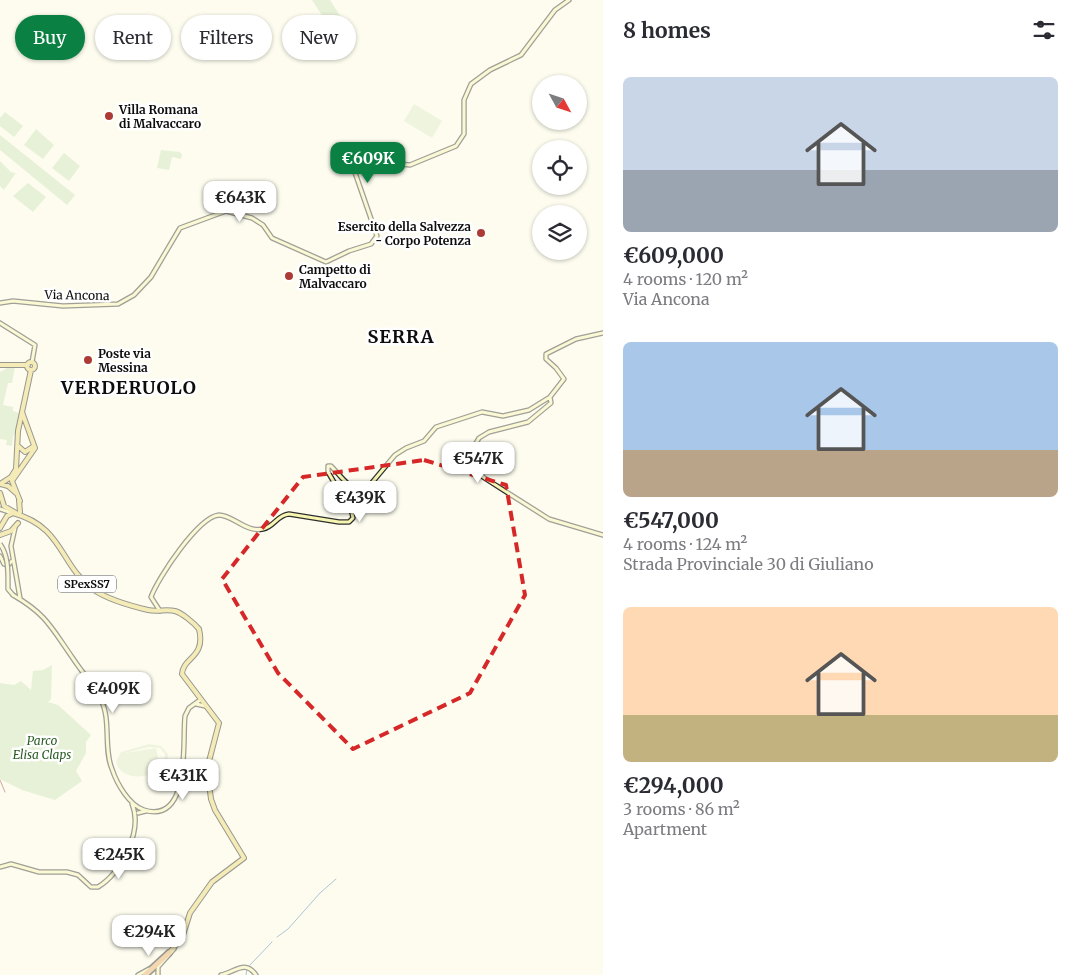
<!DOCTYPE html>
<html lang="en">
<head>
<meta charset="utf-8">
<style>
  :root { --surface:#fff; --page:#f7f7f7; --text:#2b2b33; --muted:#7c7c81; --accent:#0b8043 }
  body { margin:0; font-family:Merriweather,serif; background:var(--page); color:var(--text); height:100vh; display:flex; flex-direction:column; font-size:19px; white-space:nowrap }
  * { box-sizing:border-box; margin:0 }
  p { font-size:16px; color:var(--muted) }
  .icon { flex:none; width:28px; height:28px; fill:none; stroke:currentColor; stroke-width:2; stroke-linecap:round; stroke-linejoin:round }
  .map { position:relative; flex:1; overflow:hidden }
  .drawer { display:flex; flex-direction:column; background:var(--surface); width:475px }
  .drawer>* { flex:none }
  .guide { position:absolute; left:15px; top:15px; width:475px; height:45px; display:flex; gap:10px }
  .needle { width:32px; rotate:130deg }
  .buttons { position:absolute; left:532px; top:75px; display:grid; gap:10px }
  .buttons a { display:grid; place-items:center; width:55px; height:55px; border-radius:50%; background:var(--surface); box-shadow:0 1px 4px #0004; font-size:25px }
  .price { position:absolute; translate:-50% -42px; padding:0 11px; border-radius:10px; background:#fff; color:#222; font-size:16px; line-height:32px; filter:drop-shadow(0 1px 2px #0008) }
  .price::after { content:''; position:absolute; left:50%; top:30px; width:15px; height:11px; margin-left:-8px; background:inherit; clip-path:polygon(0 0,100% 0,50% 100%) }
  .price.on { background:var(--accent); color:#fff }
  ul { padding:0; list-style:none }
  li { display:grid; align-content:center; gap:10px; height:265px; padding:0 20px }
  li span { display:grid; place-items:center; height:155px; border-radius:8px; color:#555 }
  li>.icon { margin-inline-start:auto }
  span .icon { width:90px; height:90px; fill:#fffc; stroke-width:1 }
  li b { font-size:21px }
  h2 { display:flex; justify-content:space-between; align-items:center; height:60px; padding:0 20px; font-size:21px }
  .pill { padding:0 18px; border-radius:22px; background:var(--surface); box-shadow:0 1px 4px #0004; font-size:18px; line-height:45px }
  .pill.on { background:var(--accent); color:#fff }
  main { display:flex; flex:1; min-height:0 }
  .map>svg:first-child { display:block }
  .green { fill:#cde4bc }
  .pitch { fill:#deeccd; fill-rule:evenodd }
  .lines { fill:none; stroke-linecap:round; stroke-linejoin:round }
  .stream { stroke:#4883be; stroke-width:1 }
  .secondary-casing { stroke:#2f2f2f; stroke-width:5.5 }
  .primary-casing { stroke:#1e1e1e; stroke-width:6 }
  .highway-casing { stroke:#1e1e1e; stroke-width:8 }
  .secondary { stroke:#f6f5b1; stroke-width:3 }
  .primary { stroke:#e9d873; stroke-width:4 }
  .highway { stroke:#e4ac66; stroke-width:5 }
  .rail { stroke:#ad3b35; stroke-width:1 }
  .secondary-bridge-casing { stroke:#2f2f2f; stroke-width:5.5; stroke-linecap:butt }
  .secondary-bridge { stroke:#f6f5b1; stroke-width:3 }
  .marked { fill:none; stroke:#d62828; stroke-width:4; stroke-dasharray:10 6; stroke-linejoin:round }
  .poi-dot { fill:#ad3b35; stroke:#fff; stroke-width:2 }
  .labels { text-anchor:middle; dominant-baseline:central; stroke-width:5; stroke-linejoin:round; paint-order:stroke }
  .shield { fill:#fff; stroke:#565656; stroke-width:1 }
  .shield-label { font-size:11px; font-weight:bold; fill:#0d0d0d }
  .poi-label { font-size:12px; font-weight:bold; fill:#0d0d0d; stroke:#fff; text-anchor:start }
  .street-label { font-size:12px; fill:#0d0d0d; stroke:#fff }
  .park-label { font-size:12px; font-style:italic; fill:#2b5d25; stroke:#fff }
  .district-label { font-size:18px; font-weight:bold; letter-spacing:1px; fill:#0d0d0d; stroke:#fff }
</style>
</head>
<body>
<main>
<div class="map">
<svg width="603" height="975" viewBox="0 0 603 975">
  <rect width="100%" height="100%" fill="#fdfcef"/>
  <!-- green -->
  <path class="green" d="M 312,0 L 330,0 L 341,17 L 328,25 Z
    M 5,112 L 23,126 L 14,137 L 0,126 L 0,118 Z
    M 36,129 L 54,145 L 43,159 L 24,145 Z
    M 0,135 L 75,195 L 67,205 L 0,150 Z
    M 161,150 L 180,152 L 182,155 L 181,159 L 172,157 L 169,170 L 157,168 Z
    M 64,153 L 80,166 L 69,181 L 52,168 Z
    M 0,161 L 11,172 L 17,174 L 15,174 L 4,190 L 0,186 Z
    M 28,183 L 46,197 L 33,212 L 13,196 Z
    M 9,367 L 15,367 L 12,383 L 8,383 L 3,405 L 13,407 L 13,411 L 19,413 L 17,432 L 13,436 L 12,446 L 6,445 L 7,440 L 0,439 L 0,372 Z
    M 52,665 L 51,699 L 48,702 L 58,705 L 91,735 L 86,742 L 86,753 L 76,771 L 82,781 L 55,800 L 22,790 L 0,779 L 0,683 L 14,685 L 21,681 L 31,690 L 33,671 L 43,670 Z"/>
  <!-- pitch -->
  <path class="pitch" d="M 414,104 L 442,121 L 432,138 L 404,121 Z
    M 149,744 L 161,746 L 168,754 L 167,763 L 163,769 C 148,778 122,782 116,762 L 121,752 ZM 149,747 L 160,748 L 165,754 L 165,762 L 160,768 L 156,748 L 125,753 Z"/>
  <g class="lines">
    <!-- stream -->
    <path class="stream" d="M 277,937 L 288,929 L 320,893 L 336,879
      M 250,965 L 272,942
      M 246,975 L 247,969"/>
    <!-- secondary casing -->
    <g class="secondary-casing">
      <path id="secondary" d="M 0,303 L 13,301 L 63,306 L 118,304 L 134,295 L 151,277 L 180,228 L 226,211 L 252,218 L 263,225 L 272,238 L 326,262 L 349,251 L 371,244 L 377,236 L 352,164 L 353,157 L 359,154 L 379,162 L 410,165 L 456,146 L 464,134 L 464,100 L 471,84 L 490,70 L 521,55 L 555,10 L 569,0
        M 0,323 L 35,345 L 32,362
        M 550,397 L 551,403 L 528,422 L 489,432 L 479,438 L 472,450 L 473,464 L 483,477 L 549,519 L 603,535
        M 0,509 L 12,513
        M 15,528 L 11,546 L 20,598
        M 0,556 L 4,564 L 8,565 L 12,561
        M 13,595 C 46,614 51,627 72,657 C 81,671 93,684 100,698 C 112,719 103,748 112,769 C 117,784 129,805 144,810 C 192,825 182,739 185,716 L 189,708 L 200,700
        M 160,611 L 151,597 C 158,578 198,517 219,515 C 233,515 246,533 263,529 C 274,527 277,515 289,514 L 339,522 L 349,522 L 353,518 L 352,513 L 328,472 L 328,466 L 331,466 C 339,474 352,493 365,491 L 395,455 L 406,448 L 424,441 L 436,427 L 482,412 L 503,416 L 529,410 L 550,397 L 564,379 L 556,368 L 546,359 L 546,354 L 576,339 L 603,333
        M 196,704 L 205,706
        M 138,813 L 146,811
        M 0,867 L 11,864 L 39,872 L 67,872 L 78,875 L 91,887 L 98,887 C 122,873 143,830 132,804
        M 138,975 L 149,969
        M 158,975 L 158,967 L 174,949
        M 221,975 C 235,972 245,959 256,975"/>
    </g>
    <!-- primary casing -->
    <g class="primary-casing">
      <path id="primary" d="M27 366a4 4 0 1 1 8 0a4 4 0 1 1-8 0Z
        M 0,365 L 28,365
        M 18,446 L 25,452 L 34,446
        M 0,484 L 11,477 L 16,469 L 18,431 L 31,370
        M 1,484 L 8,486 L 16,493
        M 0,493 L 4,506 L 16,513
        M 19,500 L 20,512
        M 20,501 L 12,481 L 35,448 L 22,412
        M 0,528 L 7,516 L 13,513 C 64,527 59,565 94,590 C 109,600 131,606 148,610 C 157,612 166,609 175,611 C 182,613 194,623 199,629 C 206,658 183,657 182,674 L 219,723 L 207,769 L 211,799 L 215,810 L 244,858 L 212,882 L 190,913 L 182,938 L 169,953
        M 0,535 L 11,531 L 18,523"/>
    </g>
    <!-- highway casing -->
    <g class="highway-casing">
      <path id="highway" d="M 145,975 L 169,953"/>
    </g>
    <!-- secondary -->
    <use href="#secondary" class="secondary"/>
    <!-- primary -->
    <use href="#primary" class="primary"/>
    <!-- highway -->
    <use href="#highway" class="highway"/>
    <!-- rail -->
    <path class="rail" d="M 0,780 L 5,792"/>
    <!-- secondary-bridge casing -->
    <g class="secondary-bridge-casing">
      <path id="secondary-bridge" d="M 0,544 C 9,556 8,574 8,589 L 13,595"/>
    </g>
    <!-- secondary-bridge -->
    <use href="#secondary-bridge" class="secondary-bridge"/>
  </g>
  <!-- marked area -->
  <path d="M0 0H603V975H0ZM 424,460 L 506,485 L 525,595 L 470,693 L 353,749 L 278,673 L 222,579 L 303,477 Z" fill="#fdfcef" fill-opacity=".55" fill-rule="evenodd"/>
  <path class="marked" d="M 424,460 L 506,485 L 525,595 L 470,693 L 353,749 L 278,673 L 222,579 L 303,477 Z"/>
  <!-- markers -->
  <g class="poi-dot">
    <circle cx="109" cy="116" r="5"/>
    <circle cx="481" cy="233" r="5"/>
    <circle cx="289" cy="276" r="5"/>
    <circle cx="88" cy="360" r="5"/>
  </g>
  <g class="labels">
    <!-- shield labels -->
    <rect class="shield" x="58" y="575.5" width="58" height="17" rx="4"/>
    <g class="shield-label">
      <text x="87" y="584">SPexSS7</text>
    </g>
    <!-- poi labels -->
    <g class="poi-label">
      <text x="119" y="109">Villa Romana<tspan x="119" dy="14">di Malvaccaro</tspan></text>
      <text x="471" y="226" text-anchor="end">Esercito della Salvezza<tspan x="471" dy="14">- Corpo Potenza</tspan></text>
      <text x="299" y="269">Campetto di<tspan x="299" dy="14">Malvaccaro</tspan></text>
      <text x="98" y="353">Poste via<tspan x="98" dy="14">Messina</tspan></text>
    </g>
    <!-- street labels -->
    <g class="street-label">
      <text transform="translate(77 295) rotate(1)">Via Ancona</text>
    </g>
    <!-- park labels -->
    <g class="park-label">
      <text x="42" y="740">Parco<tspan x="42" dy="14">Elisa Claps</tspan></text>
    </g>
    <!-- district labels -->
    <g class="district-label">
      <text x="401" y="336">SERRA</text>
      <text x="129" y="387">VERDERUOLO</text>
    </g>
  </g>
</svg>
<div class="buttons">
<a><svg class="needle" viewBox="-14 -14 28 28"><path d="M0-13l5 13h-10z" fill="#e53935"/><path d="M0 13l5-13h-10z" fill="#7c7c81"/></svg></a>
<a><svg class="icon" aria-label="locate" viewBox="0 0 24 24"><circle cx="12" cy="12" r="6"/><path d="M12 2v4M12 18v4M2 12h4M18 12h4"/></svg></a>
<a><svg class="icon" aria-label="layers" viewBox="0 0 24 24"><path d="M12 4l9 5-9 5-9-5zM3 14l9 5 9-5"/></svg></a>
</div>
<b class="price on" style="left:368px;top:184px">€609K</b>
<b class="price" style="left:240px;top:223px">€643K</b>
<b class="price" style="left:478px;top:484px">€547K</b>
<b class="price" style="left:360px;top:523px">€439K</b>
<b class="price" style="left:113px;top:714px">€409K</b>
<b class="price" style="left:183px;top:801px">€431K</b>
<b class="price" style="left:119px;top:880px">€245K</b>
<b class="price" style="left:149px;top:957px">€294K</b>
<div class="guide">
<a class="pill on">Buy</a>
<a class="pill">Rent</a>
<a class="pill">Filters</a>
<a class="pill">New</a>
</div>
</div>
<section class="drawer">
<h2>8 homes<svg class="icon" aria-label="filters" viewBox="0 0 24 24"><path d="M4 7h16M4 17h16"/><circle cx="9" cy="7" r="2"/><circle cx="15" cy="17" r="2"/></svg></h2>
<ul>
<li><span style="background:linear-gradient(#c9d6e8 60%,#9aa5b1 0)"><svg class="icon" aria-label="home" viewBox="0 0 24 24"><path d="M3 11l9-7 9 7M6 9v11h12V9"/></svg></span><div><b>€609,000</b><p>4 rooms · 120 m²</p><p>Via Ancona</p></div></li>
<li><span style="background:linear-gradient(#a9c7e8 70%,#b9a48a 0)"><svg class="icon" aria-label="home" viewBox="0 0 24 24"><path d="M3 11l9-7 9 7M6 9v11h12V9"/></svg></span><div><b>€547,000</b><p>4 rooms · 124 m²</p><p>Strada Provinciale 30 di Giuliano</p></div></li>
<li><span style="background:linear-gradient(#ffd9b3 70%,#c2b280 0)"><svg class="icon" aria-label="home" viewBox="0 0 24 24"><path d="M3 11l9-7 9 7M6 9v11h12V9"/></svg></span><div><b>€294,000</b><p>3 rooms · 86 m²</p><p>Apartment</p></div></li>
</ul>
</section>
</main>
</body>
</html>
